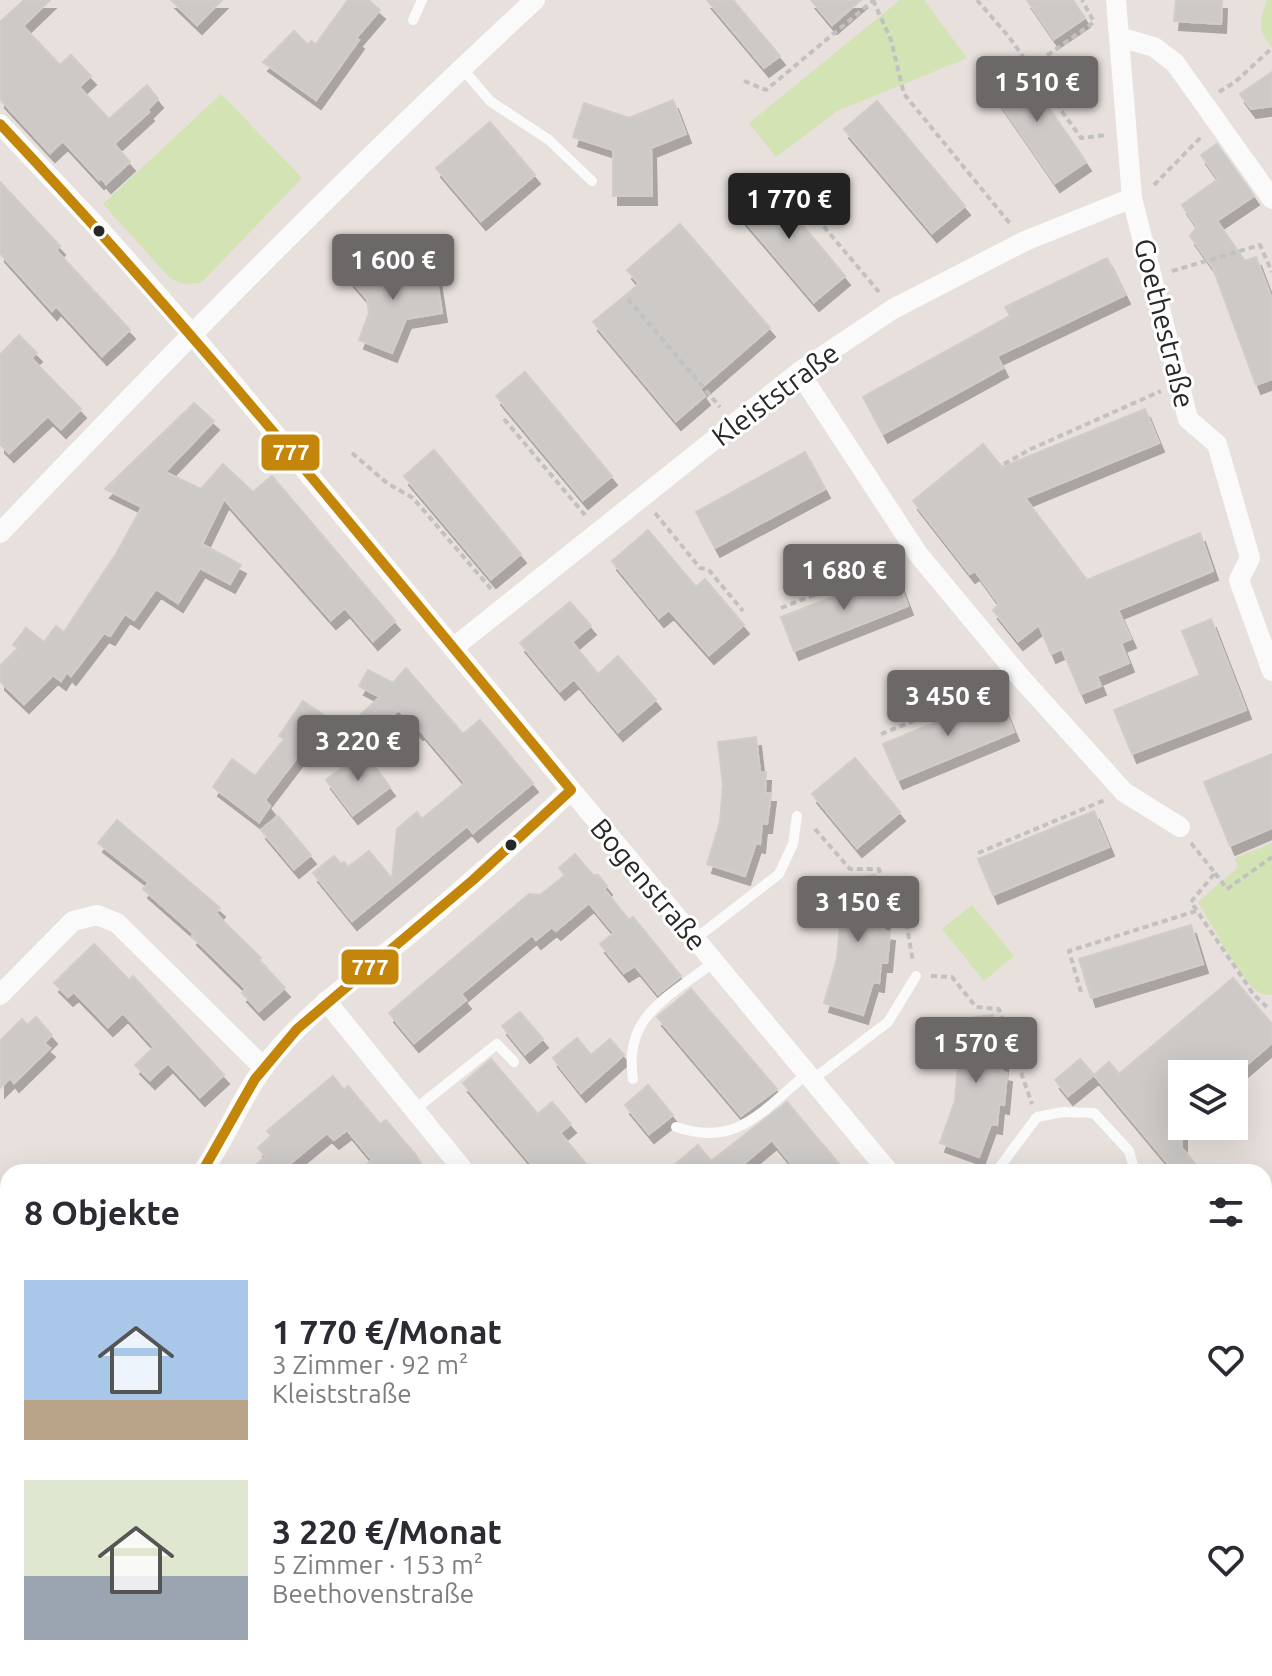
<!DOCTYPE html>
<html lang="de">
<head>
<meta charset="utf-8">
<style>
  :root { --surface:#fff; --page:#f2f2f3; --text:#2b2b33; --muted:#7c7c81; --accent:#6b6867 }
  body { margin:0; font-family:Ubuntu,sans-serif; background:var(--page); color:var(--text); height:100vh; display:flex; flex-direction:column; font-size:30px; white-space:nowrap }
  * { box-sizing:border-box; margin:0 }
  p { font-size:26px; color:var(--muted) }
  .icon { flex:none; width:44px; height:44px; fill:none; stroke:currentColor; stroke-width:2; stroke-linecap:round; stroke-linejoin:round }
  .map { position:relative; flex:1; overflow:hidden }
  .side { position:absolute; left:0px; top:1164px; width:1272px; height:512px; display:flex; flex-direction:column; background:var(--surface); border-radius:24px 24px 0 0; box-shadow:0 8px 32px #0002 }
  .side>* { flex:none }
  .buttons { position:absolute; left:1168px; top:1060px; display:grid; gap:16px }
  .buttons a { display:grid; place-items:center; width:80px; height:80px; border-radius:0px; background:var(--surface); box-shadow:0 8px 32px #0002; font-size:40px }
  .price { position:absolute; translate:-50% -68px; padding:0 18px; border-radius:8px; background:var(--accent); color:#fff; font-size:26px; line-height:52px; filter:drop-shadow(0 2px 4px #0008) }
  .price::after { content:''; position:absolute; left:50%; top:48px; width:24px; height:18px; margin-left:-12px; background:inherit; clip-path:polygon(0 0,100% 0,50% 100%) }
  .price.current { background:#222; color:#fff }
  ul { padding:0; list-style:none }
  li { display:flex; align-items:center; gap:24px; height:200px; padding:0 24px }
  li span { display:grid; place-items:center; flex:none; width:224px; height:160px; border-radius:0px; color:#555 }
  li>.icon { margin-inline-start:auto }
  span .icon { width:96px; height:96px; fill:#fffc; stroke-width:1 }
  li b { font-size:34px }
  h2 { display:flex; justify-content:space-between; align-items:center; height:96px; padding:0 24px; font-size:34px }
  .map>svg:first-child { display:block }
  .green { fill:#d3e3b3 }
  .lines { fill:none; stroke-linecap:round; stroke-linejoin:round }
  .stream { stroke:#8bebee; stroke-width:7 }
  .building { fill:#cdc9c6; stroke:#d2ccc9; stroke-width:2; filter:url(#shadow) }
  .path { stroke:#c2c1c1; stroke-width:4; stroke-dasharray:6 4; stroke-linecap:butt }
  .service { stroke:#fbfafa; stroke-width:10 }
  .minor { stroke:#fbfafa; stroke-width:20 }
  .bus-1-casing { stroke:#fff; stroke-width:16 }
  .bus-1 { stroke:#c3860a; stroke-width:10 }
  .bus-dot { fill:#282828; stroke:#fff; stroke-width:3 }
  .labels { text-anchor:middle; dominant-baseline:central; stroke-width:6; stroke-linejoin:round; paint-order:stroke }
  .street-label { font-size:28px; fill:#282828; stroke:#fff }
  .line-badge { stroke:#fff; stroke-width:3 }
  .badge-label { font-size:22px; text-anchor:middle; font-weight:bold; fill:#fff }
</style>
</head>
<body>
<div class="map">
<svg width="1272" height="1676" viewBox="0 0 1272 1676">
  <defs>
    <filter id="shadow"><feDropShadow dx="5" dy="9" stdDeviation="0" flood-color="#0004"/></filter>
  </defs>
  <rect width="100%" height="100%" fill="#e7e0dc"/>
  <!-- green -->
  <path class="green" d="M 900,0 L 924,0 L 967,58 L 837,111 L 776,157 L 749,123 Z
    M 1267,0 L 1272,0 L 1272,48 C 1256,28 1260,22 1267,0 Z
    M 221,94 L 302,178 L 202,282 C 187,285 179,285 168,276 L 103,204 Z
    M 1272,843 L 1272,994 C 1266,995 1266,996 1260,993 C 1241,982 1211,923 1198,902 L 1238,867 L 1235,858 Z
    M 972,905 L 1014,956 L 984,981 L 942,929 Z
    M 690,1668 L 985,1668 L 976,1676 L 680,1676 Z"/>
  <g class="lines">
    <!-- stream -->
    <path class="stream" d="M 1264,1452 L 1272,1450
      M 928,1676 L 932,1668"/>
  </g>
  <!-- building -->
  <path class="building" d="M 24,0 L 50,0 L 23,26 L 60,65 L 71,55 L 91,76 L 79,87 L 109,119 L 147,85 L 158,99 L 147,110 L 149,112 L 114,144 L 130,162 L 106,184 L 101,178 L 99,180 L 63,141 L 50,153 L 0,99 L 0,22 Z
    M 171,0 L 222,0 L 197,25 Z
    M 348,0 L 368,0 L 380,10 L 356,38 L 359,40 L 316,100 L 263,62 L 294,31 L 308,45 L 311,41 L 316,44 Z
    M 707,0 L 733,0 L 780,56 L 764,68 Z
    M 811,0 L 861,0 L 832,25 Z
    M 1027,0 L 1073,0 L 1085,18 L 1054,39 Z
    M 1176,0 L 1222,0 L 1221,24 L 1174,21 Z
    M 1019,64 L 1086,162 L 1055,183 L 988,86 Z
    M 1272,72 L 1272,106 L 1251,109 L 1240,94 Z
    M 673,100 L 686,134 L 651,148 L 652,196 L 613,196 L 613,150 L 573,137 L 584,103 L 629,118 Z
    M 877,101 L 965,206 L 932,233 L 844,129 Z
    M 490,122 L 535,175 L 481,221 L 436,168 Z
    M 1217,144 L 1254,196 L 1217,221 L 1245,261 L 1256,257 L 1272,299 L 1272,379 L 1256,385 L 1213,268 L 1190,236 L 1197,227 L 1182,205 L 1218,179 L 1201,155 Z
    M 765,180 L 845,276 L 814,302 L 733,207 Z
    M 0,182 L 60,246 L 56,250 L 130,330 L 102,356 L 56,306 L 52,311 L 0,253 Z
    M 680,224 L 770,328 L 700,389 L 705,396 L 676,421 L 593,322 L 639,284 L 627,270 Z
    M 377,254 L 400,282 L 436,275 L 442,313 L 406,319 L 392,353 L 359,340 L 369,313 L 367,299 L 349,278 Z
    M 1107,258 L 1125,295 L 997,356 L 1003,368 L 883,434 L 863,397 L 1010,316 L 1005,307 Z
    M 19,335 L 37,353 L 31,358 L 81,409 L 61,429 L 48,416 L 9,453 L 0,444 L 0,355 Z
    M 525,372 L 612,476 L 583,500 L 496,396 Z
    M 194,403 L 214,421 L 165,472 L 201,489 L 223,464 L 253,492 L 272,476 L 395,621 L 373,641 L 345,608 L 331,620 L 224,499 L 202,544 L 241,565 L 230,584 L 200,568 L 178,603 L 156,589 L 134,620 L 125,614 L 110,636 L 104,633 L 71,676 L 67,672 L 61,681 L 53,675 L 24,704 L 0,681 L 0,666 L 18,648 L 13,645 L 26,628 L 44,642 L 56,626 L 64,632 L 116,554 L 142,507 L 105,489 Z
    M 1145,409 L 1159,443 L 1025,498 L 1087,580 L 1200,533 L 1213,571 L 1118,610 L 1131,639 L 1121,643 L 1129,663 L 1097,676 L 1101,686 L 1081,694 L 1062,649 L 1051,654 L 1039,625 L 1018,641 L 993,610 L 999,604 L 975,571 L 970,574 L 913,501 L 983,444 L 1002,467 Z
    M 434,450 L 521,554 L 491,579 L 404,476 Z
    M 805,452 L 825,489 L 715,548 L 696,512 Z
    M 648,530 L 696,587 L 705,579 L 744,625 L 709,655 L 669,610 L 659,618 L 612,561 Z
    M 895,572 L 908,606 L 794,651 L 781,617 Z
    M 570,602 L 591,626 L 572,642 L 598,674 L 618,656 L 656,700 L 618,732 L 574,679 L 560,691 L 520,643 Z
    M 1211,619 L 1246,710 L 1132,754 L 1114,710 L 1200,675 L 1182,631 Z
    M 406,668 L 463,734 L 480,720 L 533,783 L 473,833 L 467,826 L 352,921 L 313,873 L 334,856 L 341,864 L 344,862 L 348,867 L 369,851 L 392,879 L 397,829 L 417,812 L 422,819 L 465,783 L 420,730 L 418,731 L 399,710 L 372,731 L 359,716 L 380,697 L 359,686 L 368,670 L 393,683 Z
    M 999,696 L 1014,732 L 898,780 L 883,744 Z
    M 303,701 L 331,720 L 306,754 L 303,750 L 265,800 L 270,806 L 259,822 L 213,787 L 232,759 L 255,776 L 284,739 L 279,736 Z
    M 756,737 L 760,772 L 766,772 L 765,793 L 771,793 L 767,824 L 762,824 L 760,844 L 756,843 L 745,876 L 707,864 L 720,822 L 723,785 L 718,742 Z
    M 363,751 L 390,787 L 353,815 L 326,780 Z
    M 1272,754 L 1272,828 L 1230,846 L 1204,782 Z
    M 855,758 L 900,812 L 857,848 L 812,794 Z
    M 1094,811 L 1109,847 L 993,895 L 978,859 Z
    M 278,816 L 311,855 L 294,869 L 261,830 Z
    M 117,820 L 220,908 L 216,913 L 225,923 L 261,958 L 259,960 L 285,988 L 259,1011 L 242,993 L 246,989 L 192,936 L 194,934 L 143,889 L 149,883 L 98,843 Z
    M 575,854 L 593,875 L 598,875 L 607,886 L 604,889 L 629,920 L 633,917 L 681,976 L 658,994 L 635,966 L 624,973 L 600,944 L 614,933 L 589,903 L 556,931 L 552,927 L 536,940 L 532,935 L 461,994 L 466,1000 L 414,1043 L 389,1013 L 529,894 L 540,895 L 548,889 L 565,875 L 559,868 Z
    M 875,875 L 879,911 L 885,912 L 884,931 L 890,932 L 887,963 L 881,963 L 879,983 L 873,982 L 863,1015 L 824,1003 L 837,959 L 840,922 L 835,880 Z
    M 1191,925 L 1203,964 L 1091,998 L 1079,959 Z
    M 94,944 L 129,980 L 133,976 L 224,1075 L 200,1097 L 168,1063 L 150,1080 L 135,1065 L 154,1047 L 123,1013 L 108,1027 L 74,992 L 68,997 L 54,983 Z
    M 1233,978 L 1272,1024 L 1272,1043 L 1236,1074 L 1182,1074 L 1182,1148 L 1202,1172 L 1175,1172 L 1094,1075 L 1109,1062 L 1119,1074 Z
    M 691,989 L 777,1089 L 741,1116 L 657,1017 Z
    M 520,1012 L 543,1039 L 525,1054 L 502,1026 Z
    M 993,1015 L 998,1051 L 1004,1052 L 1002,1072 L 1007,1073 L 1004,1105 L 999,1104 L 997,1125 L 991,1124 L 979,1157 L 940,1143 L 955,1101 L 958,1063 L 952,1020 Z
    M 36,1017 L 52,1035 L 44,1043 L 50,1048 L 14,1083 L 10,1078 L 0,1088 L 0,1041 L 22,1019 L 27,1025 Z
    M 577,1038 L 591,1055 L 610,1039 L 624,1055 L 581,1093 L 553,1058 Z
    M 491,1059 L 538,1114 L 552,1102 L 571,1124 L 560,1133 L 593,1172 L 538,1172 L 463,1083 Z
    M 1080,1059 L 1094,1075 L 1068,1096 L 1055,1080 Z
    M 333,1076 L 344,1090 L 348,1086 L 380,1124 L 386,1120 L 415,1154 L 426,1172 L 358,1172 L 372,1160 L 347,1130 L 334,1140 L 327,1133 L 280,1172 L 248,1172 L 266,1156 L 258,1148 L 271,1136 L 267,1131 Z
    M 648,1085 L 673,1115 L 649,1134 L 625,1105 Z
    M 787,1102 L 846,1172 L 798,1172 L 772,1140 L 734,1172 L 666,1172 L 698,1145 L 711,1161 Z"/>
  <g class="lines">
    <!-- path -->
    <path class="path" d="M 873,0 L 891,40 L 904,94 L 1012,226
      M 977,0 L 1009,37 L 1081,138 L 1106,135
      M 1031,67 L 1094,22 L 1082,0
      M 744,81 L 766,90 L 874,0
      M 1219,92 L 1235,82 L 1272,48
      M 1154,185 L 1201,137
      M 798,196 L 879,292
      M 1172,271 L 1260,245 L 1272,272
      M 628,299 L 720,407
      M 504,419 L 585,515
      M 352,453 L 387,483 L 413,498 L 492,590
      M 1004,464 L 1031,449 L 1161,391
      M 655,513 L 700,568 L 708,569 L 743,611
      M 781,608 L 898,562
      M 881,734 L 1001,686
      M 815,829 L 850,869 L 879,869 L 891,918 L 906,921 L 913,962
      M 1191,843 L 1215,873 L 1191,902 L 1254,995 L 1267,1007
      M 978,853 L 1105,800
      M 1215,873 L 1227,889 L 1272,857
      M 931,976 L 952,977 L 976,1007 L 999,1009 L 1032,1104
      M 1081,992 L 1069,951 L 1196,911
      M 1264,1618 L 1272,1627
      M 660,1676 L 670,1668"/>
    <!-- service -->
    <path class="service" d="M 413,20 L 422,0
      M 462,68 L 490,101 L 549,140 L 592,181
      M 695,939 L 779,874 L 793,844 L 797,816
      M 633,1079 C 623,1015 669,997 714,962
      M 812,1080 L 888,1022 L 916,976
      M 414,1110 L 497,1044 L 514,1062
      M 676,1127 C 738,1148 762,1110 807,1074
      M 996,1172 L 1037,1117 L 1063,1112 L 1094,1113 L 1129,1151 L 1135,1172"/>
    <!-- minor -->
    <path class="minor" d="M 1116,0 L 1132,198 L 1188,419 L 1217,444 L 1250,558 L 1239,580 L 1272,671
      M 1119,37 L 1154,47 L 1175,63 L 1272,199
      M 0,124 L 103,233 L 191,333 L 889,1172
      M 799,372 L 918,554 L 1021,678 L 1124,792 L 1180,827
      M 0,533 C 174,351 350,171 535,0
      M 453,648 L 799,372 L 893,309 L 1025,241 L 1132,198
      M 0,995 L 73,921 L 97,915 L 117,923 L 264,1068
      M 326,1001 L 465,1172
      M 202,1172 C 226,1139 240,1099 264,1067 C 304,1013 361,975 412,932 C 467,886 520,839 571,790
      M 1264,1277 L 1272,1273
      M 0,1345 L 8,1339
      M 0,1508 L 8,1519
      M 116,1668 L 122,1676
      M 372,1676 L 382,1668"/>
    <!-- bus-1 casing -->
    <g class="bus-1-casing">
      <path id="bus-1" d="M 0,124 C 201,337 384,565 571,790
        M 202,1172 L 255,1079 L 297,1029 L 473,880 L 571,790"/>
    </g>
    <!-- bus-1 -->
    <use href="#bus-1" class="bus-1"/>
  </g>
  <!-- markers -->
  <g class="bus-dot">
    <circle cx="99" cy="231" r="7"/>
    <circle cx="511" cy="845" r="7"/>
  </g>
  <g class="labels">
    <!-- street labels -->
    <g class="street-label">
      <text transform="translate(1165 323) rotate(76)">Goethestraße</text>
      <text transform="translate(775 394) rotate(-37)">Kleiststraße</text>
      <text transform="translate(649 884) rotate(50)">Bogenstraße</text>
    </g>
  </g>
  <g class="line-badge">
    <rect x="260" y="433" width="61" height="39" rx="8" fill="#c3860a"/>
    <rect x="340" y="948" width="60" height="38" rx="8" fill="#c3860a"/>
  </g>
  <g class="badge-label">
    <text x="291" y="460">777</text>
    <text x="370" y="975">777</text>
  </g>
</svg>
<div class="buttons">
<a><svg class="icon" aria-label="layers" viewBox="0 0 24 24"><path d="M12 4l9 5-9 5-9-5zM3 14l9 5 9-5"/></svg></a>
</div>
<b class="price" style="left:1037px;top:124px">1 510 €</b>
<b class="price current" style="left:789px;top:241px">1 770 €</b>
<b class="price" style="left:393px;top:302px">1 600 €</b>
<b class="price" style="left:844px;top:612px">1 680 €</b>
<b class="price" style="left:948px;top:738px">3 450 €</b>
<b class="price" style="left:358px;top:783px">3 220 €</b>
<b class="price" style="left:858px;top:944px">3 150 €</b>
<b class="price" style="left:976px;top:1085px">1 570 €</b>
<section class="side">
<h2>8 Objekte<svg class="icon" aria-label="filters" viewBox="0 0 24 24"><path d="M4 7h16M4 17h16"/><circle cx="9" cy="7" r="2"/><circle cx="15" cy="17" r="2"/></svg></h2>
<ul>
<li><span style="background:linear-gradient(#a9c7e8 75%,#b9a48a 0)"><svg class="icon" aria-label="home" viewBox="0 0 24 24"><path d="M3 11l9-7 9 7M6 9v11h12V9"/></svg></span><div><b>1 770 €/Monat</b><p>3 Zimmer · 92 m²</p><p>Kleiststraße</p></div><svg class="icon" aria-label="heart" viewBox="0 0 24 24"><path d="M12 20l-8-8c-3-5 5-10 8-4 3-6 11-1 8 4z"/></svg></li>
<li><span style="background:linear-gradient(#dfe7d0 60%,#9aa5b1 0)"><svg class="icon" aria-label="home" viewBox="0 0 24 24"><path d="M3 11l9-7 9 7M6 9v11h12V9"/></svg></span><div><b>3 220 €/Monat</b><p>5 Zimmer · 153 m²</p><p>Beethovenstraße</p></div><svg class="icon" aria-label="heart" viewBox="0 0 24 24"><path d="M12 20l-8-8c-3-5 5-10 8-4 3-6 11-1 8 4z"/></svg></li>
</ul>
</section>
</div>
</body>
</html>
